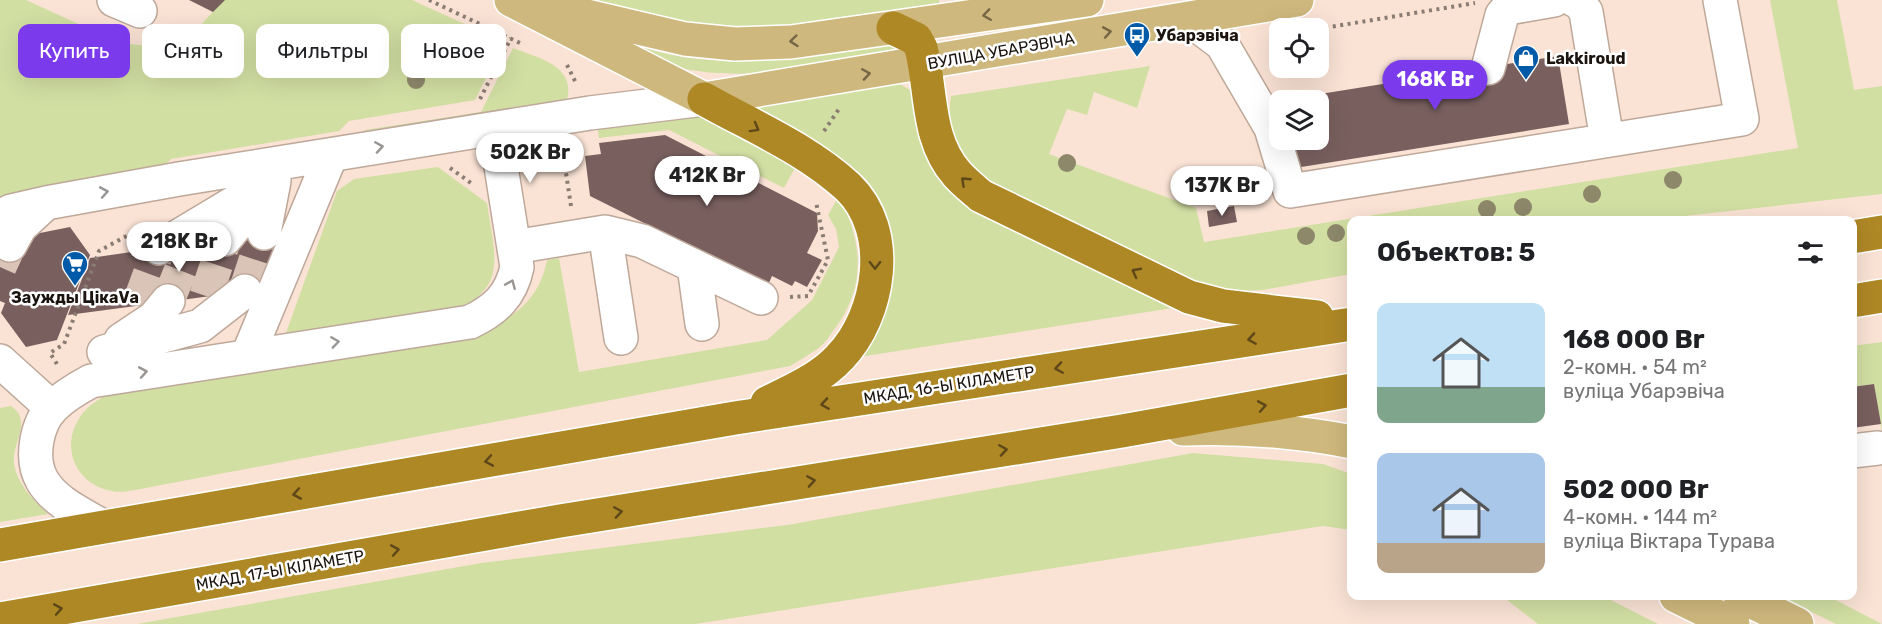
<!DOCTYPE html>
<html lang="ru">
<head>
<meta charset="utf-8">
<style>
  :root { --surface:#fff; --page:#f2f2f2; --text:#202124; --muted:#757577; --accent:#7c3aed }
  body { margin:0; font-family:Rubik,sans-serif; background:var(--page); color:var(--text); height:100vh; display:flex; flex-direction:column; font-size:22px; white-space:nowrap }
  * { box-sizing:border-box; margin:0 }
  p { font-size:20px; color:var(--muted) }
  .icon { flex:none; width:33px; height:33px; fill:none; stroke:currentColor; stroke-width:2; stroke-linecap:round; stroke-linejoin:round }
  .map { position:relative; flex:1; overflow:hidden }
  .sheet { position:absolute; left:1347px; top:216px; width:510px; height:384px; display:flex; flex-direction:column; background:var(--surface); border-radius:12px; box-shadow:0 6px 24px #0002 }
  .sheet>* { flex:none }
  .banner { position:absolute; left:18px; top:24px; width:570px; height:54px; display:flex; gap:12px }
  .fabs { position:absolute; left:1269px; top:18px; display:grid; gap:12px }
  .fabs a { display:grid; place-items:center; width:60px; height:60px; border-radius:12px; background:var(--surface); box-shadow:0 6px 24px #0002; font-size:30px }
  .price { position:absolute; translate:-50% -51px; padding:0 14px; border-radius:21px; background:#fff; color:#222; font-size:20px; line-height:39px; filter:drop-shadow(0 2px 3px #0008) }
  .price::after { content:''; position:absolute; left:50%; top:36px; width:18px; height:14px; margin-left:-9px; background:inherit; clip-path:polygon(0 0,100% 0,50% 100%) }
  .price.current { background:var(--accent); color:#fff }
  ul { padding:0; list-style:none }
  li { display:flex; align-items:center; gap:18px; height:150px; padding:0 30px }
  li span { display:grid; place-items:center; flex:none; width:168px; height:120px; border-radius:12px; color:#555 }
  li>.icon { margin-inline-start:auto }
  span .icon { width:72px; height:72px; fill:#fffc; stroke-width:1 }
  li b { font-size:26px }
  h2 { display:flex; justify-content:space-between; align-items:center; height:72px; padding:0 30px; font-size:26px }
  .chip { padding:0 21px; border-radius:12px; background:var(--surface); box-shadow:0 6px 24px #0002; font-size:21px; line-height:54px }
  .chip.current { background:var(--accent); color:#fff }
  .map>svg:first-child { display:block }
  .green { fill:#d2dfa3 }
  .building { fill:#79605f }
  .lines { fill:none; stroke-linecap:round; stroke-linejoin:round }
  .minor-tunnel { stroke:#d9c4b7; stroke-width:33; stroke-dasharray:33 16; stroke-linecap:butt }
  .minor-casing { stroke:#bea89a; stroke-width:36 }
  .major-casing { stroke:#fff; stroke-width:36 }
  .highway-casing { stroke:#fff; stroke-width:36 }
  .path { stroke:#8b7c73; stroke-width:4; stroke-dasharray:3 4.5; stroke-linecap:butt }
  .minor { stroke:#fff; stroke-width:33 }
  .major { stroke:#cfb87d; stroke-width:33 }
  .highway { stroke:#af8826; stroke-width:33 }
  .tree { fill:#8e886b }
  .oneway { stroke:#756646 }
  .oneway2 { stroke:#5e4819 }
  .oneway3 { stroke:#989593 }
  .labels { text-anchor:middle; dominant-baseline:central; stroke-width:5; stroke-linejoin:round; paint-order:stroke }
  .poi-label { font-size:16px; font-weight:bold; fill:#1b140f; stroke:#fff; text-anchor:start }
  .street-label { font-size:16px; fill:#1b140f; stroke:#fff }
</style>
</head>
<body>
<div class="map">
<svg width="1882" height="624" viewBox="0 0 1882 624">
  <rect width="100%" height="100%" fill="#fae3d5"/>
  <!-- green -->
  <path class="green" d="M 0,0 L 26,0 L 120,43 L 178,49 L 224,0 L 412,0 L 504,42 L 475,100 L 349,121 L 339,131 L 171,159 L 160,170 L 0,198 Z
    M 593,0 L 939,0 L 940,7 C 817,23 715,43 593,0 Z
    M 1770,0 L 1837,0 L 1854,90 L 1882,86 L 1882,194 L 1649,220 L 1352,220 L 1351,274 L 1263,290 L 1238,291 L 1189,282 L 975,175 C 955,155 946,124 951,96 L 1150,66 L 1137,108 L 1094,92 L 1087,115 L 1067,109 L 1049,154 L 1196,208 L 1204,242 L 1798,148 Z
    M 887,42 L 903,51 C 821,66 710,94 633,50 L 634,44 C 715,75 805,56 887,42 Z
    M 513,48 C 538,58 576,65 567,100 L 362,137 L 365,130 L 481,112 Z
    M 896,82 L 912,91 L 918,133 L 928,158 L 979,212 L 1173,308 L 859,357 C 887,327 894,293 892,253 L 750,107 Z
    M 699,114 L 796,166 L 784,188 L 669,130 L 599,138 L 597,126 Z
    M 438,167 L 487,203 C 493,248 510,288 457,308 L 286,333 L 337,191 L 354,179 Z
    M 839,196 C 862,241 867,284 836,327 C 831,333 827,341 822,345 C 813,353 801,359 790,366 L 135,490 C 128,491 119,493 112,491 C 77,485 59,448 80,417 C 90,401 109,394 126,388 L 476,333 C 513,319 539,301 547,260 L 559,258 L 579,372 L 767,340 L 812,300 L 839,247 L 836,229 L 828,215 Z
    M 1882,342 L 1882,432 L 1874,384 L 1853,387 L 1852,346 Z
    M 11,406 C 35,422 8,446 15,469 C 21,488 34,501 48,514 L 0,522 L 0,408 Z
    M 1193,453 L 1323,464 L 1351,474 L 1351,530 L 1323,526 L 695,624 L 137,624 L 481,563 L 787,525 Z
    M 1502,596 L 1603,596 L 1658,624 L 1538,624 Z
    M 1779,596 L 1828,596 L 1882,624 L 1836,624 Z"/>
  <!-- building -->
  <path class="building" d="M 189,0 L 225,0 L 213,12 Z
    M 1558,56 L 1569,124 L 1295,168 L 1290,140 L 1318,140 L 1318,100 L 1289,99 Z
    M 665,135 L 817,213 L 818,231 L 807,253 L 822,260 L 807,287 L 795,281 L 792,286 L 772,276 L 768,285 L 590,196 L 585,156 L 601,154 L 599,143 Z
    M 1234,206 L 1237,222 L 1209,227 L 1207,211 Z
    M 70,227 L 90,255 L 57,340 L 26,347 L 1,313 L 5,303 L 0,301 L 0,241 Z
    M 290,229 L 264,289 L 68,315 L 90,258 Z
    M 1874,384 L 1881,424 L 1852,428 L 1852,387 Z"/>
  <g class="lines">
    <!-- minor-tunnel -->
    <path class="minor-tunnel" d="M 0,267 L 10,245
      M 245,291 L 264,233
      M 206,296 L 225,239
      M 168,301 L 191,244
      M 138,305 L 159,248"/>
    <!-- minor casing -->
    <g class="minor-casing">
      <path id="minor" d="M 114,0 L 140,11
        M 1574,0 L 1580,3 L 1586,12 L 1607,140
        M 1189,19 L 1222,44 L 1271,128 L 1290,191 L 1742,119 L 1720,0
        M 1488,68 L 1502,15 L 1508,8 L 1554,0
        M 0,217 L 11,211 L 46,203 L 179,179 L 590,113 L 704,99
        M 605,232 L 621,338
        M 264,233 L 274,181
        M 225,239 L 260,197
        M 10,245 L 20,227 L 46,203
        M 514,247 L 605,232 L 642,241 L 761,298
        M 159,248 L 274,179
        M 694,266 L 702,324
        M 121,340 L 154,318 L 168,301
        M 104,352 L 200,326 L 245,291
        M 248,355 L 331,155
        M 0,361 L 52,408
        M 1852,451 L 1878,448
        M 104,527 C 84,515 54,502 42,480 C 30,459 36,424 53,407 C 64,396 78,388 91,381 L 470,322 C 495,310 511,296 517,267 L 495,129"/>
    </g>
    <!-- major casing -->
    <g class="major-casing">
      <path id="major" d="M 511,0 L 704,99 L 1297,0
        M 561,10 L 685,39 L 735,44 L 791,42 L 1087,0
        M 1183,429 C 1239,427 1296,431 1352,442
        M 1676,596 L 1733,624
        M 1740,596 L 1797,624"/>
    </g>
    <!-- highway casing -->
    <g class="highway-casing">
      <path id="highway" d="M 893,28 L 916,39 L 921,48 C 932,90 926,139 957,174 C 964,182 973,189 981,196 L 1189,297 L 1223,306 L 1317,317
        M 704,99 C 752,126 807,149 848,187 C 894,231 880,315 840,357 C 820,379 792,390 767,403
        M 1852,237 L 1882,232
        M 1852,301 L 1882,296
        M 0,545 L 735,418 L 1352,324
        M 0,619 L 560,521 L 1122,431 L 1352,390"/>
    </g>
    <!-- path -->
    <path class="path" d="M 429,0 L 520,43
      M 1318,29 L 1475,3
      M 567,65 L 577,85
      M 480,99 L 511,38
      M 824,131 L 839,109
      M 450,168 L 471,183
      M 571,206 L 566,173 L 580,145
      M 790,297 L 808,296 L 828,260 L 816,202
      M 57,364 L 50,353 L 64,344 L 99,251 L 132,233"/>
    <!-- minor -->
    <use href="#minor" class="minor"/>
    <!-- major -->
    <use href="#major" class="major"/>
    <!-- highway -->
    <use href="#highway" class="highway"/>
  </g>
  <!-- trees -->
  <g class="tree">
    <circle cx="416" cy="37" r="9"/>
    <circle cx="476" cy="51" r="9"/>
    <circle cx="416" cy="80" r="9"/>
    <circle cx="1067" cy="163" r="9"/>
    <circle cx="1673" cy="180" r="9"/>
    <circle cx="1592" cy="194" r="9"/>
    <circle cx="1523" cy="207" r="9"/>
    <circle cx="1487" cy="209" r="9"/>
    <circle cx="1336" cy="233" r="9"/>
    <circle cx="1306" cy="236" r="9"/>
  </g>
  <!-- one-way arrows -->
  <defs><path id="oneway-chevron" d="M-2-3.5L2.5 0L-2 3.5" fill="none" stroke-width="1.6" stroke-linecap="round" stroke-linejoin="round" transform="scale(1.5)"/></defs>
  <g class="oneway">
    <use href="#oneway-chevron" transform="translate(987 15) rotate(172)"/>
    <use href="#oneway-chevron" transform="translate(1107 32) rotate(-10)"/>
    <use href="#oneway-chevron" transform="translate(794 41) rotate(174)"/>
    <use href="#oneway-chevron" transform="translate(866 74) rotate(-9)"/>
  </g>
  <g class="oneway2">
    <use href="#oneway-chevron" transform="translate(755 128) rotate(29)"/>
    <use href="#oneway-chevron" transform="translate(965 181) rotate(-137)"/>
    <use href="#oneway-chevron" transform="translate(875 265) rotate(89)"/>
    <use href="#oneway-chevron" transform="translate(1136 272) rotate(-152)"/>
    <use href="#oneway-chevron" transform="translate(1252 339) rotate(171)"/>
    <use href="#oneway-chevron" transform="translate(1059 368) rotate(171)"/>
    <use href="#oneway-chevron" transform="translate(825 404) rotate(171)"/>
    <use href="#oneway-chevron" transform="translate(1262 406) rotate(-10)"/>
    <use href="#oneway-chevron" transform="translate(1003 450) rotate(-9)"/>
    <use href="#oneway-chevron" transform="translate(489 461) rotate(170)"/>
    <use href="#oneway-chevron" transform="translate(811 481) rotate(-9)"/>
    <use href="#oneway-chevron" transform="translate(297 494) rotate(170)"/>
    <use href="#oneway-chevron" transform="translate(618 512) rotate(-9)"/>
    <use href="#oneway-chevron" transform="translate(395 550) rotate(-10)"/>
    <use href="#oneway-chevron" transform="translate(58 609) rotate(-10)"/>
  </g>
  <g class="oneway3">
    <use href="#oneway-chevron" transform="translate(379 147) rotate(-9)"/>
    <use href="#oneway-chevron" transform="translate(104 192) rotate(-10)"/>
    <use href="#oneway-chevron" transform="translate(511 284) rotate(-67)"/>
    <use href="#oneway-chevron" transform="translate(335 342) rotate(-8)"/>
    <use href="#oneway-chevron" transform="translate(143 372) rotate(-10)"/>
  </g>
  <!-- icons -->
  <defs>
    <g id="bus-pin" transform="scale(1.35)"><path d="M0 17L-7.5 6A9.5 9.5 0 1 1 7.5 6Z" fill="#005aa7" stroke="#fff"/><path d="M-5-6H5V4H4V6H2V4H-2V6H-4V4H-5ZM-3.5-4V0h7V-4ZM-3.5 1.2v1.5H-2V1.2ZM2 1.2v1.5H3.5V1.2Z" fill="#fff"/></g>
    <g id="shop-pin" transform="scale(1.35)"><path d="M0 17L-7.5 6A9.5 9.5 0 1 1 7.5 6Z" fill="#005aa7" stroke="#fff"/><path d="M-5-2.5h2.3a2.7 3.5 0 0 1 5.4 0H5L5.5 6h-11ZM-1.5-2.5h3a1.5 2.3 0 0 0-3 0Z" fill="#fff"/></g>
    <g id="supermarket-pin" transform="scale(1.35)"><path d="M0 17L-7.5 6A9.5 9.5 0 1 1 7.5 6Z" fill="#005aa7" stroke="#fff"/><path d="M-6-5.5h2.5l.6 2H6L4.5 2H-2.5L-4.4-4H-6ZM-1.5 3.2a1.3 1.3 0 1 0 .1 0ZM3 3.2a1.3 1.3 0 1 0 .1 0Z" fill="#fff"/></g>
  </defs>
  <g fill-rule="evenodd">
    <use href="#bus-pin" x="1137" y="35"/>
    <use href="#shop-pin" x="1526" y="58"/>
    <use href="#supermarket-pin" x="75" y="264"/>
  </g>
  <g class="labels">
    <!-- poi labels -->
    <g class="poi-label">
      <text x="1156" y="35">Убарэвіча</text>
      <text x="1546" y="58">Lakkiroud</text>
      <text x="75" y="297" text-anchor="middle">Заужды ЦікаVа</text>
    </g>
    <!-- street labels -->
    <g class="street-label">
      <text transform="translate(1001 51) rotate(-10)">ВУЛІЦА УБАРЭВІЧА</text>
      <text transform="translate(949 385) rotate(-9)">МКАД, 16-Ы КІЛАМЕТР</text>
      <text transform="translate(280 570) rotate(-10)">МКАД, 17-Ы КІЛАМЕТР</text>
    </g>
  </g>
</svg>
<div class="fabs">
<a><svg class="icon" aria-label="locate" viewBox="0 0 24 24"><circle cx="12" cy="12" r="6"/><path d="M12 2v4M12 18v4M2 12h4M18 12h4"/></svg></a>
<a><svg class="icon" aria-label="layers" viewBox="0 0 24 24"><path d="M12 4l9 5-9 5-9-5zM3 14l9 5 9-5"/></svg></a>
</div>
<b class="price current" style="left:1435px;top:111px">168K Br</b>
<b class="price" style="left:530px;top:184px">502K Br</b>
<b class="price" style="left:707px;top:207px">412K Br</b>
<b class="price" style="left:1222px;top:217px">137K Br</b>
<b class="price" style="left:179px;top:273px">218K Br</b>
<div class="banner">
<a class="chip current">Купить</a>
<a class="chip">Снять</a>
<a class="chip">Фильтры</a>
<a class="chip">Новое</a>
</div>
<section class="sheet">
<h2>Объектов: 5<svg class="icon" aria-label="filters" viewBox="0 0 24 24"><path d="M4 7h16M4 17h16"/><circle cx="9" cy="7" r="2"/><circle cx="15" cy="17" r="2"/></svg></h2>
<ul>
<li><span style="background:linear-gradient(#bfe0f5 70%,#7fa58c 0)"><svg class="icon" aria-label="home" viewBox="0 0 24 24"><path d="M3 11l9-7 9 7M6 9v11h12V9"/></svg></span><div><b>168 000 Br</b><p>2-комн. · 54 m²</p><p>вуліца Убарэвіча</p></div></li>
<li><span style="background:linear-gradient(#a9c7e8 75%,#b9a48a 0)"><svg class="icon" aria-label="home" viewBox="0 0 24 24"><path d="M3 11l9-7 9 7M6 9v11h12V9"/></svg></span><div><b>502 000 Br</b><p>4-комн. · 144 m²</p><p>вуліца Віктара Турава</p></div></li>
</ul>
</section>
</div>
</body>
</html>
